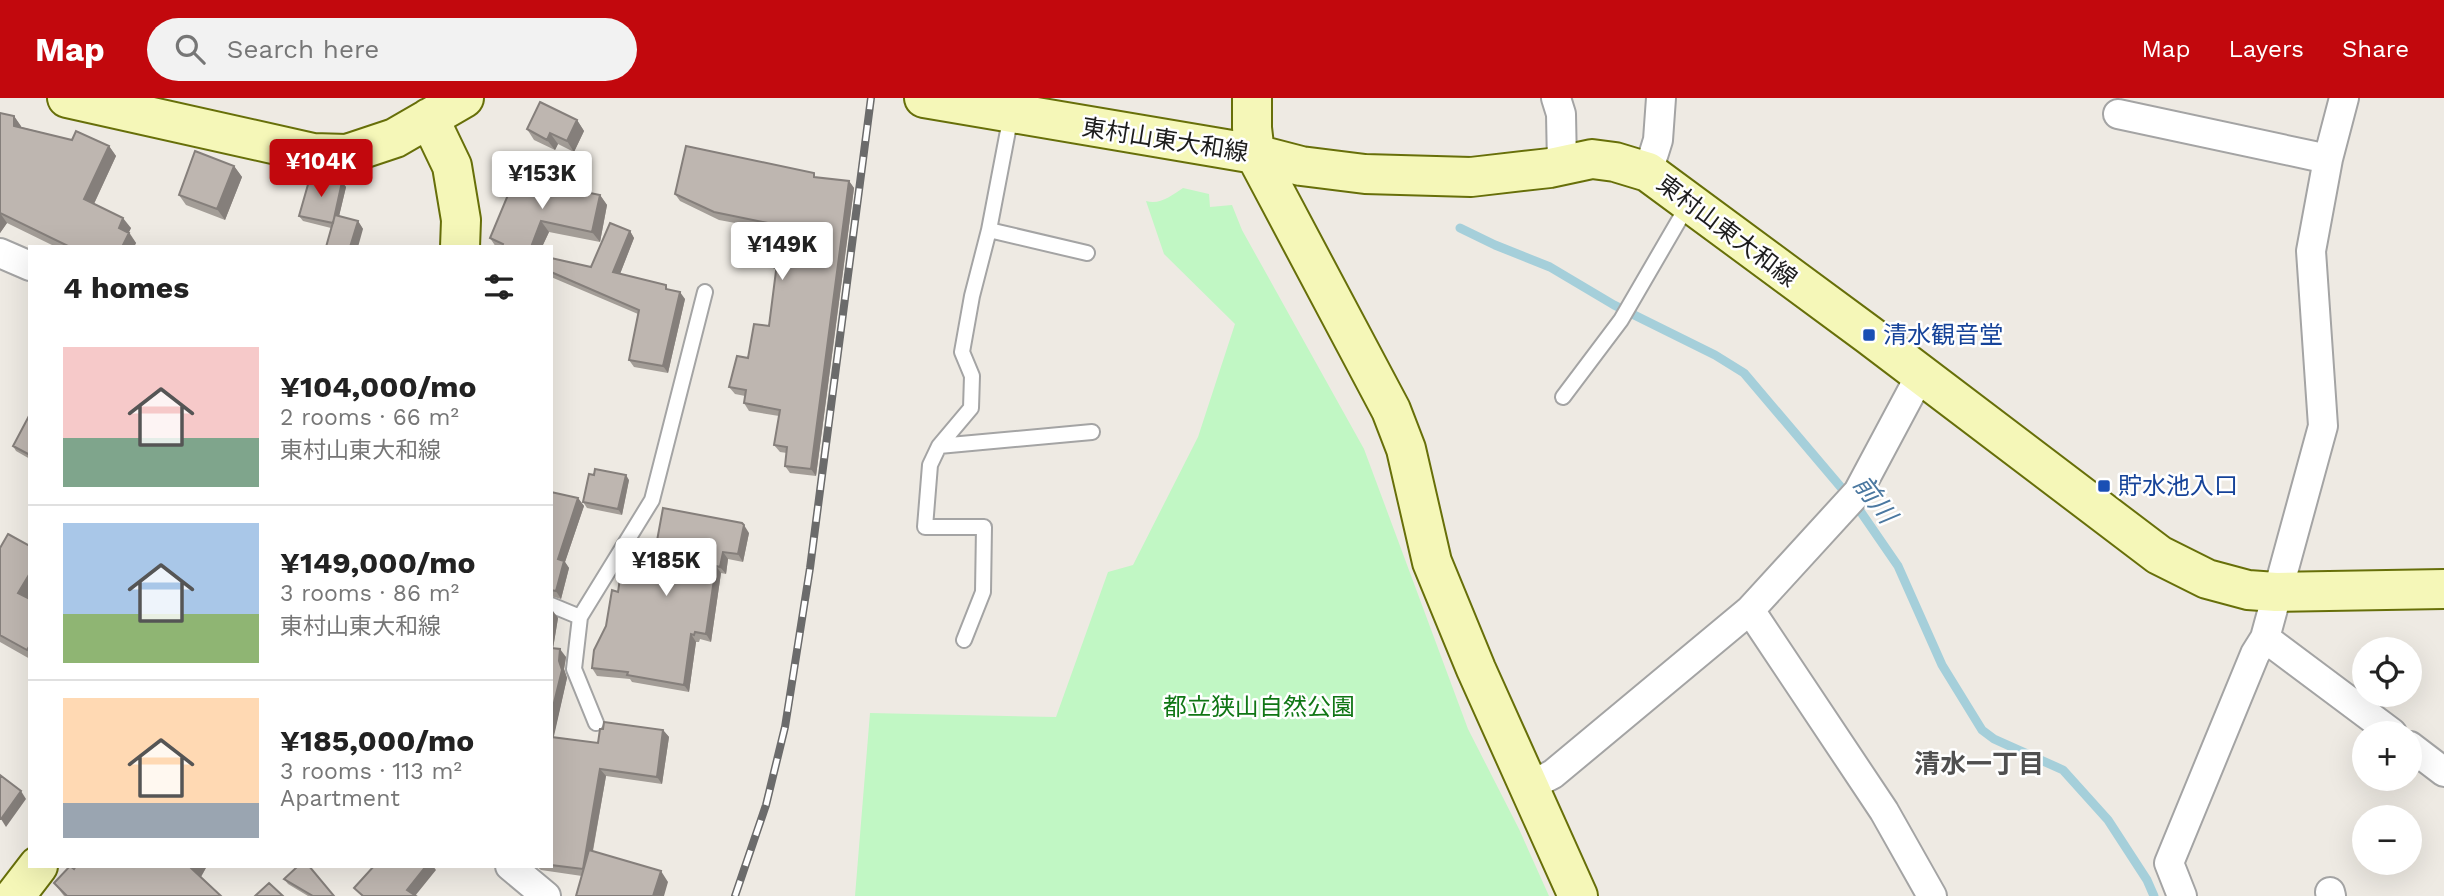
<!DOCTYPE html>
<html lang="en">
<head>
<meta charset="utf-8">
<style>
  :root { --surface:#fff; --page:#f2f2f2; --text:#222; --muted:#767676; --line:#e0e0e0; --accent:#c2080d }
  body { margin:0; font-family:"Work Sans","Noto Sans JP",sans-serif; background:var(--page); color:var(--text); height:100vh; display:flex; flex-direction:column; font-size:26px; white-space:nowrap }
  * { box-sizing:border-box; margin:0 }
  p { font-size:23px; color:var(--muted) }
  .icon { flex:none; width:38px; height:38px; fill:none; stroke:currentColor; stroke-width:2; stroke-linecap:round; stroke-linejoin:round }
  .map { position:relative; flex:1; overflow:hidden }
  .drawer { position:absolute; left:28px; top:147px; width:525px; height:623px; display:flex; flex-direction:column; background:var(--surface); border-radius:0px; box-shadow:0 7px 28px #0002 }
  .drawer>* { flex:none }
  .tools { position:absolute; left:2352px; top:539px; display:grid; gap:14px }
  .tools a { display:grid; place-items:center; width:70px; height:70px; border-radius:50%; background:var(--surface); box-shadow:0 7px 28px #0002; font-size:35px }
  .price { position:absolute; translate:-50% -60px; padding:0 16px; border-radius:7px; background:#fff; color:#222; font-size:23px; line-height:46px; filter:drop-shadow(0 2px 4px #0008) }
  .price::after { content:''; position:absolute; left:50%; top:42px; width:21px; height:16px; margin-left:-10px; background:inherit; clip-path:polygon(0 0,100% 0,50% 100%) }
  .price.active { background:var(--accent); color:#fff }
  ul { padding:0; list-style:none }
  li { display:flex; align-items:center; gap:21px; height:175px; padding:0 35px }
  li+li { border-top:2px solid var(--line) }
  li span { display:grid; place-items:center; flex:none; width:196px; height:140px; border-radius:0px; color:#555 }
  li>.icon { margin-inline-start:auto }
  span .icon { width:84px; height:84px; fill:#fffc; stroke-width:1 }
  li b { font-size:30px }
  h2 { display:flex; justify-content:space-between; align-items:center; height:84px; padding:0 35px; font-size:30px }
  header { display:flex; align-items:center; gap:42px; box-sizing:border-box; height:98px; padding:0 35px; background:var(--accent); color:#fff }
  header strong { font-size:33px }
  nav { display:flex; gap:38px; margin-inline-start:auto; font-size:24px }
  .search { width:490px; height:63px; background:var(--page); display:flex; align-items:center; gap:18px; box-sizing:border-box; padding:0 24px; border-radius:38px; color:var(--muted); font-size:26px }
  .map>svg:first-child { display:block }
  .park { fill:#c1f7c4 }
  .lines { fill:none; stroke-linecap:round; stroke-linejoin:round }
  .stream { stroke:#a5cfda; stroke-width:9 }
  .lane-casing { stroke:#a4a4a4; stroke-width:18 }
  .street-casing { stroke:#a4a4a4; stroke-width:32 }
  .secondary-casing { stroke:#676f09; stroke-width:42 }
  .lane { stroke:#fff; stroke-width:14 }
  .street { stroke:#fff; stroke-width:28 }
  .secondary { stroke:#f5f7b8; stroke-width:38 }
  .rail-casing { stroke:#6b6b6b; stroke-width:8 }
  .rail { stroke:#fff; stroke-width:5; stroke-dasharray:16; stroke-linecap:butt }
  .wall { fill:#a39d97 }
  .shaded-wall { fill:#857f7b }
  .building { fill:#beb6b0; stroke:#857f7b; stroke-width:2 }
  .transit-dot { fill:#1a4fb4; stroke:#fff; stroke-width:2.5 }
  .labels { text-anchor:middle; dominant-baseline:central; stroke-width:5; stroke-linejoin:round; paint-order:stroke }
  .street-label { font-size:24px; fill:#1d1d1d; stroke:#fff }
  .transit-label { font-size:24px; fill:#164399; stroke:#fff; text-anchor:start }
  .park-label { font-size:24px; fill:#107615; stroke:#fff }
  .water-label { font-size:26px; font-style:italic; fill:#4b78a0; stroke:#fff }
  .neighbourhood-label { font-size:26px; font-weight:bold; fill:#505050; stroke:#fff }
</style>
</head>
<body>
<header>
<strong>Map</strong>
<div class="search"><svg class="icon" aria-label="search" viewBox="0 0 24 24"><circle cx="10" cy="10" r="6"/><path d="M15 15l6 6"/></svg>Search here</div>
<nav><a>Map</a><a>Layers</a><a>Share</a></nav>
</header>
<div class="map">
<svg width="2444" height="798" viewBox="0 0 2444 798">
  <rect width="100%" height="100%" fill="#eeeae3"/>
  <!-- park -->
  <path class="park" d="M 1183,90 L 1209,96 L 1210,109 L 1232,107 L 1242,132 L 1364,351 L 1468,631 L 1519,731 L 1549,798 L 855,798 L 870,615 L 1056,619 L 1108,474 L 1133,467 L 1198,339 L 1235,226 L 1164,156 L 1146,103 C 1160,107 1171,98 1183,90 Z"/>
  <g class="lines">
    <!-- stream -->
    <path class="stream" d="M 1460,130 L 1495,147 L 1550,169 L 1614,207 L 1715,257 L 1744,275 L 1856,407 L 1898,468 L 1942,567 L 1982,632 L 1994,641 L 2063,672 L 2108,722 L 2147,782 L 2154,798"/>
    <!-- lane casing -->
    <g class="lane-casing">
      <path id="lane" d="M 989,132 L 1087,155
        M 1563,299 L 1621,222 L 1689,105
        M 939,348 L 1092,334
        M 551,507 L 580,519
        M 964,542 L 983,494 L 984,429 L 925,429 L 930,367 L 939,348 L 971,310 L 972,278 L 962,254 L 972,198 L 989,132 L 1011,17
        M 596,625 L 574,571 L 580,519 L 652,402 L 705,194"/>
    </g>
    <!-- street casing -->
    <g class="street-casing">
      <path id="street" d="M 1556,0 L 1561,16 L 1562,67
        M 2344,0 L 2328,61 L 2311,153 L 2323,328 L 2265,540 L 2392,635
        M 2118,16 L 2328,61
        M 1648,74 L 1658,42 L 1661,0
        M 0,155 L 30,168
        M 1750,512 L 1884,713 L 1932,798
        M 2410,648 L 2444,674
        M 1530,688 L 1553,676 L 1750,512 L 1858,394 L 1921,276
        M 510,768 L 546,798
        M 2330,794 L 2331,798
        M 2182,798 L 2169,765 L 2255,556 L 2265,540"/>
    </g>
    <!-- secondary casing -->
    <g class="secondary-casing">
      <path id="secondary" d="M 67,0 L 313,55 L 347,56 L 395,40 L 464,0
        M 924,0 L 1255,56 L 1301,68 L 1365,76 L 1471,79 L 1550,70 L 1592,61 L 1615,64 L 1648,74 L 1869,237 L 2159,457 L 2207,481 L 2248,492 L 2276,494 L 2444,491
        M 1252,0 L 1252,30 L 1255,56 L 1391,312 L 1406,351 L 1432,464 L 1476,571 L 1578,798
        M 429,20 L 452,68 L 461,122 L 460,149
        M 15,798 L 38,768"/>
    </g>
    <!-- lane -->
    <use href="#lane" class="lane"/>
    <!-- street -->
    <use href="#street" class="street"/>
    <!-- secondary -->
    <use href="#secondary" class="secondary"/>
    <!-- rail casing -->
    <g class="rail-casing">
      <path id="rail" d="M 735,798 L 766,707 L 785,629 L 810,470 L 871,0"/>
    </g>
    <!-- rail -->
    <use href="#rail" class="rail"/>
  </g>
  <!-- wall -->
  <path class="wall" d="M 0,15 L 14,18 L 21,29 L 72,42 L 109,48 L 116,58 L 94,106 L 131,130 L 129,134 L 136,145 L 134,149 L 56,149 L 7,125 L 0,135 Z
    M 577,22 L 584,33 L 574,54 L 558,46 L 555,52 L 534,42 L 527,31 Z
    M 234,68 L 242,79 L 225,122 L 186,107 L 179,97 Z
    M 818,80 L 849,83 L 854,90 L 816,378 L 790,375 L 785,368 L 787,355 L 780,354 L 774,347 L 779,318 L 749,313 L 744,305 L 745,298 L 735,296 L 729,289 L 769,228 L 776,171 L 774,171 L 769,164 L 773,132 L 719,122 L 680,103 L 675,96 Z
    M 342,84 L 346,89 L 339,118 L 358,123 L 363,131 L 331,130 L 303,123 L 299,118 Z
    M 600,97 L 607,107 L 600,144 L 549,134 L 542,149 L 496,149 L 490,140 Z
    M 630,133 L 634,140 L 620,176 L 669,192 L 685,201 L 668,275 L 634,269 L 629,262 L 638,216 L 551,179 L 551,160 L 591,169 Z
    M 30,316 L 30,361 L 16,353 L 13,348 Z
    M 629,382 L 622,417 L 587,410 L 583,404 Z
    M 551,394 L 578,400 L 584,408 L 565,464 L 569,470 L 561,501 L 551,498 Z
    M 749,435 L 743,464 L 728,461 L 726,476 L 721,475 L 711,544 L 700,541 L 699,544 L 696,544 L 689,594 L 632,584 L 630,581 L 597,578 L 592,570 L 618,494 L 654,459 Z
    M 30,448 L 29,501 L 30,561 L 0,544 L 0,450 Z
    M 551,512 L 558,520 L 553,550 L 566,559 L 564,571 L 567,580 L 553,640 L 598,645 L 663,632 L 669,639 L 662,686 L 606,678 L 593,753 L 668,784 L 582,778 L 541,772 L 536,768 L 551,768 Z
    M 76,768 L 207,768 L 201,779 L 221,798 L 64,798 L 54,785 Z
    M 284,781 L 334,798 L 308,798 L 288,786 Z"/>
  <!-- shaded-wall -->
  <path class="shaded-wall" d="M 14,18 L 21,28 L 22,38 L 14,28 Z
    M 577,22 L 584,33 L 574,54 L 567,43 Z
    M 550,35 L 558,46 L 555,52 L 547,42 Z
    M 109,48 L 116,58 L 91,112 L 84,101 Z
    M 234,68 L 242,79 L 225,122 L 217,111 Z
    M 849,83 L 854,90 L 816,378 L 811,371 Z
    M 342,84 L 346,89 L 336,131 L 333,125 Z
    M 600,97 L 607,107 L 600,144 L 592,134 Z
    M 0,115 L 7,125 L 0,135 Z
    M 123,120 L 131,130 L 126,140 L 119,130 Z
    M 358,123 L 363,131 L 358,149 L 350,149 Z
    M 541,123 L 549,134 L 542,149 L 531,149 Z
    M 630,133 L 634,140 L 618,181 L 613,174 Z
    M 129,135 L 136,145 L 134,149 L 122,149 Z
    M 680,194 L 685,201 L 668,275 L 663,268 Z
    M 626,377 L 629,382 L 622,417 L 618,411 Z
    M 578,400 L 584,408 L 565,464 L 569,470 L 561,501 L 556,493 L 558,461 Z
    M 744,427 L 749,435 L 743,464 L 738,456 Z
    M 723,454 L 728,461 L 726,476 L 720,469 Z
    M 716,468 L 721,475 L 711,544 L 706,536 Z
    M 30,475 L 30,500 L 26,506 L 18,495 Z
    M 553,513 L 558,520 L 552,557 L 551,521 Z
    M 691,536 L 696,544 L 689,594 L 684,587 Z
    M 560,551 L 566,559 L 564,571 L 567,580 L 552,647 L 551,617 Z
    M 663,632 L 669,639 L 662,686 L 657,679 Z
    M 600,671 L 606,678 L 588,779 L 583,771 Z
    M 21,693 L 26,701 L 6,729 L 1,721 Z
    M 192,768 L 207,768 L 199,782 L 191,770 Z
    M 426,768 L 433,768 L 436,772 L 415,798 L 407,792 Z
    M 661,773 L 668,784 L 664,798 L 653,798 Z"/>
  <!-- building -->
  <path class="building" d="M 540,4 L 577,22 L 567,43 L 550,35 L 547,42 L 527,31 Z
    M 0,15 L 14,18 L 14,28 L 72,42 L 76,33 L 109,48 L 84,101 L 123,120 L 119,130 L 129,135 L 122,149 L 70,149 L 0,115 Z
    M 686,48 L 814,75 L 814,79 L 849,83 L 811,371 L 785,368 L 787,349 L 774,347 L 780,312 L 744,305 L 746,292 L 729,289 L 737,258 L 748,260 L 754,226 L 769,228 L 777,165 L 769,164 L 773,126 L 714,114 L 675,96 Z
    M 195,53 L 234,68 L 217,111 L 179,97 Z
    M 311,76 L 342,84 L 333,125 L 299,118 Z
    M 512,79 L 600,97 L 592,134 L 541,123 L 531,149 L 502,149 L 503,146 L 490,140 L 508,97 Z
    M 335,117 L 358,123 L 350,149 L 326,149 Z
    M 610,125 L 630,133 L 613,174 L 666,187 L 666,191 L 680,194 L 663,268 L 629,262 L 639,212 L 551,174 L 551,160 L 591,169 Z
    M 30,316 L 30,357 L 13,348 Z
    M 595,371 L 626,377 L 618,411 L 583,404 L 589,376 L 594,377 Z
    M 551,394 L 578,400 L 558,461 L 564,463 L 556,493 L 551,492 Z
    M 663,410 L 742,425 L 744,427 L 738,456 L 723,454 L 720,469 L 716,468 L 706,536 L 695,534 L 694,537 L 691,536 L 684,587 L 627,577 L 628,574 L 592,570 L 594,552 L 606,528 L 612,492 L 618,494 L 624,454 L 654,459 Z
    M 8,436 L 30,448 L 30,475 L 18,495 L 30,501 L 30,547 L 27,552 L 0,537 L 0,450 Z
    M 551,550 L 560,551 L 559,563 L 562,572 L 551,617 Z
    M 604,624 L 663,632 L 657,679 L 600,671 L 583,771 L 551,767 L 551,639 L 598,645 L 600,631 L 603,631 Z
    M 0,677 L 21,693 L 1,721 L 0,721 Z
    M 589,752 L 661,773 L 653,798 L 576,798 Z
    M 70,768 L 74,771 L 76,768 L 192,768 L 191,770 L 221,798 L 67,798 L 54,785 Z
    M 298,768 L 309,768 L 334,798 L 313,798 L 284,781 Z
    M 374,768 L 426,768 L 407,792 L 416,798 L 363,798 L 354,790 Z
    M 269,785 L 283,798 L 255,798 Z"/>
  <!-- markers -->
  <g class="transit-dot">
    <rect x="1862" y="230" width="14" height="14" rx="3.5"/>
    <rect x="2097" y="381" width="14" height="14" rx="3.5"/>
  </g>
  <g class="labels">
    <!-- street labels -->
    <g class="street-label">
      <text transform="translate(1165 42) rotate(9)">東村山東大和線</text>
      <text transform="translate(1727 133) rotate(37)">東村山東大和線</text>
    </g>
    <!-- transit labels -->
    <g class="transit-label">
      <text x="1883" y="237">清水観音堂</text>
      <text x="2118" y="388">貯水池入口</text>
    </g>
    <!-- park labels -->
    <g class="park-label">
      <text x="1259" y="609">都立狭山自然公園</text>
    </g>
    <!-- water labels -->
    <g class="water-label">
      <text transform="translate(1875 401) rotate(53)">前川</text>
    </g>
    <!-- neighbourhood labels -->
    <g class="neighbourhood-label">
      <text x="1979" y="666">清水一丁目</text>
    </g>
  </g>
</svg>
<div class="tools">
<a><svg class="icon" aria-label="locate" viewBox="0 0 24 24"><circle cx="12" cy="12" r="6"/><path d="M12 2v4M12 18v4M2 12h4M18 12h4"/></svg></a>
<a>+</a>
<a>−</a>
</div>
<b class="price active" style="left:321px;top:101px">¥104K</b>
<b class="price" style="left:542px;top:113px">¥153K</b>
<b class="price" style="left:782px;top:184px">¥149K</b>
<b class="price" style="left:666px;top:500px">¥185K</b>
<section class="drawer">
<h2>4 homes<svg class="icon" aria-label="filters" viewBox="0 0 24 24"><path d="M4 7h16M4 17h16"/><circle cx="9" cy="7" r="2"/><circle cx="15" cy="17" r="2"/></svg></h2>
<ul>
<li><span style="background:linear-gradient(#f6c9c9 65%,#7fa58c 0)"><svg class="icon" aria-label="home" viewBox="0 0 24 24"><path d="M3 11l9-7 9 7M6 9v11h12V9"/></svg></span><div><b>¥104,000/mo</b><p>2 rooms · 66 m²</p><p>東村山東大和線</p></div></li>
<li><span style="background:linear-gradient(#a9c7e8 65%,#8fb573 0)"><svg class="icon" aria-label="home" viewBox="0 0 24 24"><path d="M3 11l9-7 9 7M6 9v11h12V9"/></svg></span><div><b>¥149,000/mo</b><p>3 rooms · 86 m²</p><p>東村山東大和線</p></div></li>
<li><span style="background:linear-gradient(#ffd9b3 75%,#9aa5b1 0)"><svg class="icon" aria-label="home" viewBox="0 0 24 24"><path d="M3 11l9-7 9 7M6 9v11h12V9"/></svg></span><div><b>¥185,000/mo</b><p>3 rooms · 113 m²</p><p>Apartment</p></div></li>
</ul>
</section>
</div>
</body>
</html>
